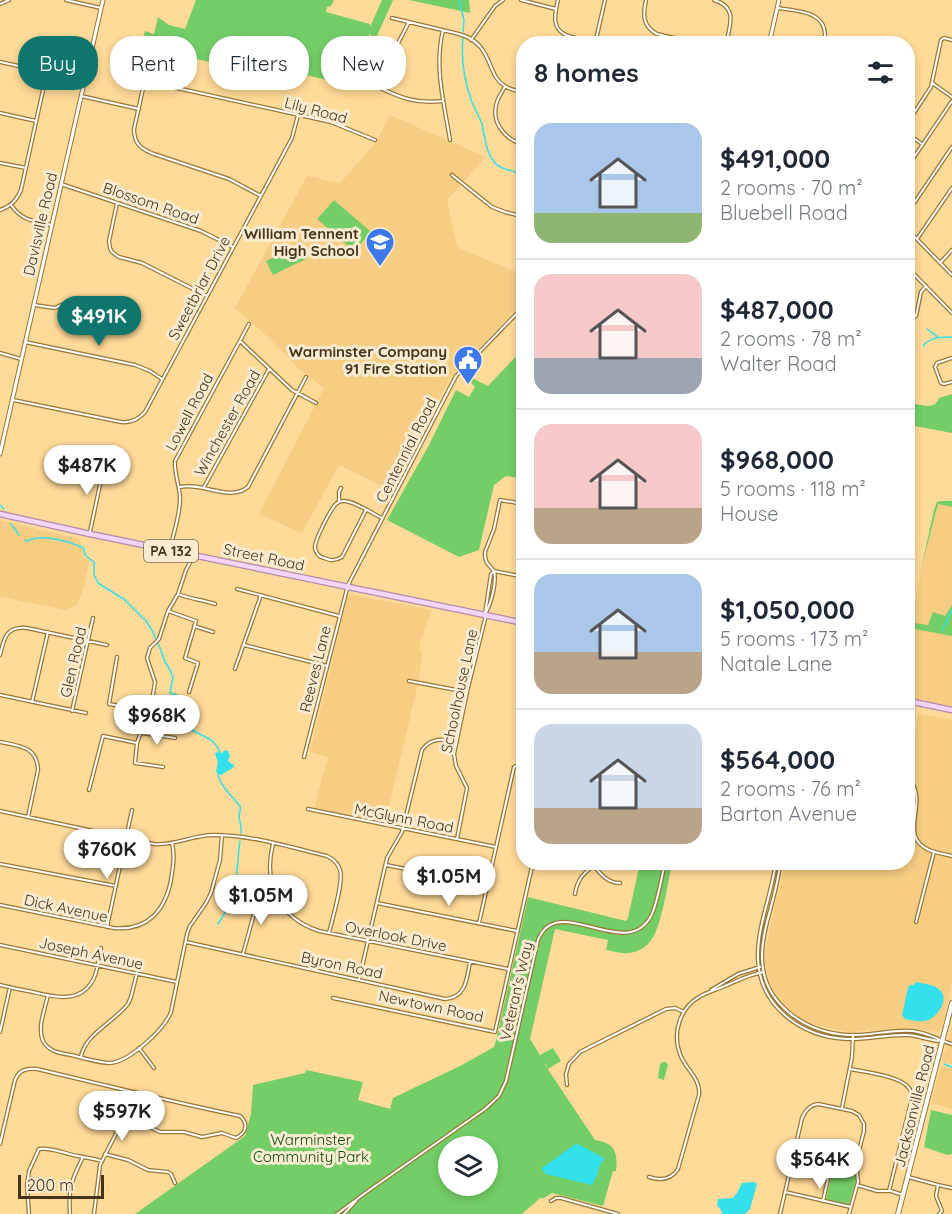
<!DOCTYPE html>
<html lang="en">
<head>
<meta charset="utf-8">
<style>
  :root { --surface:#fff; --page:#f2f2f3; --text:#1f2937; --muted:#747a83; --line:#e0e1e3; --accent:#0f766e }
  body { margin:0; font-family:Quicksand,sans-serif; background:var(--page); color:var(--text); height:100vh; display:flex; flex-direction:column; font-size:22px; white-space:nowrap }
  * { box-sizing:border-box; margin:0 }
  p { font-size:20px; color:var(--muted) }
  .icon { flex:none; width:33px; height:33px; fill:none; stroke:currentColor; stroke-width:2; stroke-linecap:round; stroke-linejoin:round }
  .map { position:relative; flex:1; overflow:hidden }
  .side { position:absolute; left:516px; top:36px; width:399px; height:834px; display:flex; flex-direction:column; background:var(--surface); border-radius:24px; box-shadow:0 3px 9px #0003 }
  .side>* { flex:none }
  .hud { position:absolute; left:18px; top:36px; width:408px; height:54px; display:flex; gap:12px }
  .tools { position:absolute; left:438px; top:1136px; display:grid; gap:12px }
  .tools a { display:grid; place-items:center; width:60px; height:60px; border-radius:50%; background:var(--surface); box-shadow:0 3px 9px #0003; font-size:30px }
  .scale { position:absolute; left:18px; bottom:15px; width:86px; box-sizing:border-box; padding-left:6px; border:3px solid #44351a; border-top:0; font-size:16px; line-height:21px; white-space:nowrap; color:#44351a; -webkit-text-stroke:4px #f9ebd1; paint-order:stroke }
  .price { position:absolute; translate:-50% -51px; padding:0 14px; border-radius:21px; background:#fff; color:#222; font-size:20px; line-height:39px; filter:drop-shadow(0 2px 3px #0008) }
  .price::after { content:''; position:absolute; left:50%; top:36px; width:18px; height:14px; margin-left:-9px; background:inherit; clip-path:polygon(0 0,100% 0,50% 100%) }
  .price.active { background:var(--accent); color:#fff }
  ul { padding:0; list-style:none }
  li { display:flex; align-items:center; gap:18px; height:150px; padding:0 18px }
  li+li { border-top:2px solid var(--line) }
  li span { display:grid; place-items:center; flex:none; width:168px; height:120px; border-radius:18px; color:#555 }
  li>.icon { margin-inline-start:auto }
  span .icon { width:72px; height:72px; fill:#fffc; stroke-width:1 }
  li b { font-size:26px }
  h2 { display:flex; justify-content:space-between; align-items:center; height:72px; padding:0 18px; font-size:26px }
  .chip { padding:0 21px; border-radius:24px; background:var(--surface); box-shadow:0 3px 9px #0003; font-size:21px; line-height:54px }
  .chip.active { background:var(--accent); color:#fff }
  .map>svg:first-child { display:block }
  .built { fill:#f6cd83 }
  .green { fill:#73ce67; fill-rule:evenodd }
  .water { fill:#32e1eb }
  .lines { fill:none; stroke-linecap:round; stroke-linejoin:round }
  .stream { stroke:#32e1eb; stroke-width:1.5 }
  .minor-casing { stroke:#987635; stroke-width:4.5 }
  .tertiary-casing { stroke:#987635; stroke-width:5 }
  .secondary-casing { stroke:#987635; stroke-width:6 }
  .primary-casing { stroke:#b28aaa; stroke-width:7 }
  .minor { stroke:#fff; stroke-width:2 }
  .tertiary { stroke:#fff; stroke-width:3 }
  .secondary { stroke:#fff; stroke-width:4 }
  .primary { stroke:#f5d4fb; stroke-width:4.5 }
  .labels { text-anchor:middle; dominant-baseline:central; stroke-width:6; stroke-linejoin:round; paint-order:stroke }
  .shield { fill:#f9ebd1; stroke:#7a6c51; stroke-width:1.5 }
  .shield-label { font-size:14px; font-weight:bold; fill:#44351a }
  .street-label { font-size:15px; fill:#44351a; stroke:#f9ebd1 }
  .poi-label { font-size:15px; font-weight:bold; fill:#44351a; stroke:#f9ebd1; text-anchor:end }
  .park-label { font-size:15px; fill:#0c4c03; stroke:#f9ebd1 }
</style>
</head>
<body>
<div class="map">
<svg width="952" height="1214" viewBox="0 0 952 1214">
  <rect width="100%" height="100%" fill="#ffda98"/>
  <!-- built -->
  <path class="built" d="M 390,115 L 486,157 L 447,200 L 457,247 L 523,275 L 523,302 L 451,377 L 423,427 L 392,491 L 339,465 L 302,533 L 259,514 L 324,388 L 299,369 L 269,338 L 235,308 L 307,176 L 340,183 L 376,142 Z
    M 938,504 L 952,507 L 952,707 L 908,699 L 908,646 L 910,628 L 921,569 Z
    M 0,520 L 80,539 L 84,557 L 89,564 L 83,589 L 77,605 L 65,610 L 0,597 Z
    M 348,594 L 432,610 L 419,645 L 422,657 L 419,679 L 385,823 L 314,808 L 328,757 L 310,752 Z
    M 918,714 L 952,720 L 952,980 L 943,1024 L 940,1030 L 935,1032 L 912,1028 L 847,1032 L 810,1024 L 797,1017 L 786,1007 L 779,999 L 769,981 L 765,962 L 765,954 L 770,926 L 785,863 L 908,862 L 908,735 L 915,734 Z
    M 952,1025 L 952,1064 L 942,1062 Z
    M 941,1066 L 952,1069 L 952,1109 L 931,1103 Z"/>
  <!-- green -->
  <path class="green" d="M 196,0 L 334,0 L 331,6 L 327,7 L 326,12 L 370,24 L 370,27 L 382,0 L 393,0 L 377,36 L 372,36 L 369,34 L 369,37 L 347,83 L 340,83 L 293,72 L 287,53 L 284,76 L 249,71 L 183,56 L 145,51 L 141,47 L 145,31 L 154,34 L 158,17 L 169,25 L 185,29 Z
    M 409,0 L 469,0 L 470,13 Z
    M 334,200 L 371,232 L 354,251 L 317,219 Z
    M 301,244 L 308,258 L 273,275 L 266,261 Z
    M 523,349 L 523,479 L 506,476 L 494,485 L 479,550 L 459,557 L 387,520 L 429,445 L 456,390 L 469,397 L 475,387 L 472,384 L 472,383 L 466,380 L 468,376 L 488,386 Z
    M 952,394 L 952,433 L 915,426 L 908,432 L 912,404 C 923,404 934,411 939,398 Z
    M 941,501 L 952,501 L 952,507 L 938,504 L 921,569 L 934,510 L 937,502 Z
    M 952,605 L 952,636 L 910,628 L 912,619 L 914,623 L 928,625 L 933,612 L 945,616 Z
    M 640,863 L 672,863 C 668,882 662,924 652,939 C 647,947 638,952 629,953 C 621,954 613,951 606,950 L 608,940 L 555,929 L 530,1039 L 540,1055 L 553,1048 L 561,1061 L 548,1069 L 545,1063 L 545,1065 L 595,1140 C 615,1143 618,1152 616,1171 L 613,1171 L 603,1206 L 552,1193 L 544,1198 L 540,1198 L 522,1214 L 135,1214 L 245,1136 L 251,1114 L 253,1085 L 305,1073 L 306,1070 L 363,1082 L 358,1100 L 390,1109 L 393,1098 L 460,1066 L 494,1047 L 496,1041 L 528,897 L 626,921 L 628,918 ZM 448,1146 L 488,1146 L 488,1185 L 448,1185 Z
    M 663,1062 L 666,1062 L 668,1065 L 664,1080 L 658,1078 L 660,1064 Z
    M 931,1110 L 952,1115 L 952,1154 L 947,1155 L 924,1147 Z
    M 836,1156 L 855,1159 L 856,1181 L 849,1205 L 826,1199 Z"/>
  <!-- water -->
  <path class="water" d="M 225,750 L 228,751 L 230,756 L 228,760 L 229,762 L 234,765 L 234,767 L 221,775 L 216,772 L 218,762 L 215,754 L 217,752 L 222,753 Z
    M 916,982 C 924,984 937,984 942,993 C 948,1003 935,1020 924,1021 C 918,1022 911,1020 905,1019 L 902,1015 L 908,988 L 910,985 L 914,985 Z
    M 578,1144 L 604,1158 L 599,1167 L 597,1175 L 592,1185 L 546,1174 L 543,1171 L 542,1168 L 574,1145 Z
    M 754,1182 L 757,1184 L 750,1209 L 745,1214 L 722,1214 L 721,1210 L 717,1205 L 718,1199 L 733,1198 L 737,1193 L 742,1183 Z"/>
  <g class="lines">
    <!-- stream -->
    <path class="stream" d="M 459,0 L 464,20 L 463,32
      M 463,37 C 461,59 464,81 472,102 C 475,109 479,116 482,124 C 485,137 486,154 496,164 C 502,170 510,169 517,173
      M 927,329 L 938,337
      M 923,346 C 930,337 941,337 952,337
      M 0,505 L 4,509
      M 11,524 L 19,535
      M 25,540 L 28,541 C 39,533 72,542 83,548 L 86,556 L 94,562 L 94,575 L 98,583 L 125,600 L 146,621 L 152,630 L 160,648 L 165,662 L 171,672 L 173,677 L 170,693 L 177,695 L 180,702 L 181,712 L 190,729 C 202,736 217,739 220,754
      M 942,631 L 952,609
      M 218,773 C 219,785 232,796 240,806 C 241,811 239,813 239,817 C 240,824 242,826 241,833
      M 218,924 C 228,910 233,895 236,879 C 238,867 238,854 240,841
      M 944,1064 L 952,1067"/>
    <!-- minor casing -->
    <g class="minor-casing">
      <path id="minor" d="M 66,0 L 101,8
        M 521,0 L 556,9
        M 558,0 C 554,16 551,32 572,37 C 579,39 585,40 591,44
        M 646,0 C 643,14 642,26 657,34 L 700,44
        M 714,0 C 738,7 730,25 726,44
        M 0,4 L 9,0
        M 777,8 C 801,11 831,12 824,44
        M 392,18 L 459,34 C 470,37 480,44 485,54 C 492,66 493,79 505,86 C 510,90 517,91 524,92
        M 443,30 C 434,68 444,102 450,140
        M 471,40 L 495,6 L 503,0
        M 595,44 L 605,0
        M 150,57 L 134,129 C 134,144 141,149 154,154 L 229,179 L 261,196
        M 0,62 L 85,80
        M 145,81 L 331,122 L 375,140
        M 365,81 C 394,94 410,105 443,101
        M 932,83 L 952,97
        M 376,86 L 409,22
        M 505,86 C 503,91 500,95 498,99 C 489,121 504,139 524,145
        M 81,96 L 139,109
        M 0,113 L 36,121
        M 908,122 L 931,87 L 941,40 L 944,38 L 952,40
        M 908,134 L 922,144
        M 0,163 L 26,168
        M 908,166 L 952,101
        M 452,175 L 492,207 L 505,212 L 524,217
        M 61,184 L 201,231 L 233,247
        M 117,203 L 109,241 L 110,248 L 112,252 L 119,257 L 142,263 L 207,296
        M 11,205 C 22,221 34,221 52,225
        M 0,210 C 11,206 16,201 21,190 L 47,72
        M 908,212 L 952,147
        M 518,216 L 524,171
        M 908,230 L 952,275
        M 917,239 L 952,188
        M 940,263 L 952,250
        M 908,268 L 952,313
        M 34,305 L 55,308 L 72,300 L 79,298 L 106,303
        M 908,316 L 914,317 L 916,316 L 921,292 L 926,286
        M 240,341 L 292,390 L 316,403
        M 25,342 L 135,365 L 150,371 L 162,379
        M 0,353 L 21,359
        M 952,358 L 937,363 L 935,367 L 941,383 L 944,384 L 952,382
        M 13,400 L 121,422 C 131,423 138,420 145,412 L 292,138 L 298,115
        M 180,487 C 202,482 230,502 248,487 L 306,377
        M 204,487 L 269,369
        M 339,502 L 339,492 L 341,488
        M 524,504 L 500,500 L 494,529 L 485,552 L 485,557 L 487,563 L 494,571 L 524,577
        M 366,510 L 342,557 C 335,561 331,561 324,558 C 319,557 316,553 315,548 C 314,541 330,511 335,505 C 337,503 340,501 343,501 C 353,500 373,514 382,518
        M 90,532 L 105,461
        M 170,550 C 173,534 180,516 180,499 C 180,486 174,474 175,461 L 249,324
        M 237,589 L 339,616
        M 178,594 C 191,599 202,600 215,604
        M 168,611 L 196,621 L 185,658 L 198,663 L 189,692
        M 485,614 C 491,604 497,582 494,571
        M 485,614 L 491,574 L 494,571
        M 194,626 L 213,632
        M 244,645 L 327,666
        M 0,655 C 4,638 6,626 27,628 L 107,645
        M 117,657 L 109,704 L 148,711
        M 235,669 L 261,595
        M 409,681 L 467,692
        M 0,695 L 86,713
        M 32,702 L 48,632
        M 72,711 L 93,618
        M 142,733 L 175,738
        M 0,742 C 19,746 37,746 38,770 L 28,817
        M 304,757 L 348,585 L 456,376 L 524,306
        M 163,767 L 135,763 L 137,743 L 152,701 L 155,682 L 147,658 L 150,648 L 159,639 L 168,611 L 178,594 L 186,570 L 194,555
        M 908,777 C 931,803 896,835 929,850 C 936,853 944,854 952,856
        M 89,790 L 103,736 L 137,743
        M 308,809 L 496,847
        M 0,811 L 154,844 C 174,846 193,835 213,835 C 252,835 290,847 327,856 C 333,859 338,863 340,870 C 344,881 332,920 329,933
        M 457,839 L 467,788 L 456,766 L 454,754 L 467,692 L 486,615
        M 273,844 C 263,883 279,918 319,931 L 508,969
        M 591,862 C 599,872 606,883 620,883
        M 776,862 C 772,893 757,927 758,958 C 759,1006 801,1037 847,1039 C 867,1040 887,1034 907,1035 C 919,1035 931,1042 943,1041
        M 780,862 C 778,894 762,925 762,957 C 762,1004 806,1033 849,1035 C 870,1036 892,1029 913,1031 C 928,1033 939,1040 952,1044
        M 0,864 L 116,886
        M 386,865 L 487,885
        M 575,894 C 577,880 583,874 593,866
        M 377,903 L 517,931
        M 0,905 L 114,928 C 147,931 165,911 171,880 C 173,867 175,856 172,843
        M 916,922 L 934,852
        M 479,923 L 514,767 L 516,766 L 524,767
        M 107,927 L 132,810
        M 186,942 L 445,999 C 466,998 467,978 470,962
        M 0,945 L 177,982
        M 243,954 L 255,910 L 262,901 L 275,894
        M 359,980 L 387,858 L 402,832 L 422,750 C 431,737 443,739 457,742
        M 0,985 C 11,988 22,990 33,992 C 54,997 80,1004 93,980 C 98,971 99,958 101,948
        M 711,990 L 738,974 L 760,967
        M 48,995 C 45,1009 37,1028 43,1041 C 49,1052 60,1053 71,1055 C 83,1058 96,1062 108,1063 C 127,1064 164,1030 171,1012 L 187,934 L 190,926 L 206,903 L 211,893 L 220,860 L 222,835
        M 333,998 L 495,1032 L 533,862
        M 0,1032 L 10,987
        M 139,1048 L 154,1068
        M 81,1057 C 84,1035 115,1021 128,1004 L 131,997 L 137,973
        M 850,1069 C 864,1072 901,1076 909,1088 C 912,1092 912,1097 911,1102 L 889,1191
        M 567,1085 L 566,1074 L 569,1064 L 580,1052 L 666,1009 L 675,1008 L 684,1012
        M 842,1108 L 852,1057 L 853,1035
        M 0,1144 L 15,1080 C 19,1070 26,1068 37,1069 C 104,1085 172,1102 240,1116 C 249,1124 246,1133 236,1138 L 222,1133 L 202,1137 L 184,1132 L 160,1132 L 131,1118 L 124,1118
        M 796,1144 L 857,1157
        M 105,1154 L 128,1160 L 148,1170 L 168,1172 L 171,1174 L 175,1183
        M 649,1177 C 661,1181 671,1180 678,1169 L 699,1095 C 701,1078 685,1069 680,1054 C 672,1033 680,1008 699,997 C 707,992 716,990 725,986 C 737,981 750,974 764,972
        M 908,1177 L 938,1185 L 936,1196 L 942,1211 L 939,1214
        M 857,1185 L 877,1191 L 891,1191 L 903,1195
        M 938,1185 L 952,1188
        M 785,1192 L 851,1207
        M 551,1201 L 556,1198 L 561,1198 L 618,1214
        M 823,1201 L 834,1152
        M 29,1214 L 27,1185 L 29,1171 L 39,1149 C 52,1147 65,1154 78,1156 C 86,1158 93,1158 101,1161
        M 70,1214 C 68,1188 72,1179 83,1157
        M 94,1214 L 100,1165 L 124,1118 L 123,1106 L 131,1094
        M 337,1214 L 368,1191 L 485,1109 L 499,1096 L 506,1081 L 538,940 C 557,891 626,963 651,916 C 657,905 662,876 665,862
        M 344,1214 L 356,1201
        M 780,1214 L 802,1118 C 805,1111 809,1105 818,1104 L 852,1111 L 859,1115 L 864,1124 L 864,1131 L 856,1162 L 858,1182 L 849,1214"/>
    </g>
    <!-- tertiary casing -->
    <g class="tertiary-casing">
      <path id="tertiary" d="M 769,44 L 779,0
        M 0,454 L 103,0"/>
    </g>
    <!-- secondary casing -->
    <g class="secondary-casing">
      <path id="secondary" d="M 898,1214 L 952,1003"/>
    </g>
    <!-- primary casing -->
    <g class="primary-casing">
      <path id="primary" d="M 0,514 L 90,534 L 524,623
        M 908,701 L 952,710"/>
    </g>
    <!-- minor -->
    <use href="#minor" class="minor"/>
    <!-- tertiary -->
    <use href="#tertiary" class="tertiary"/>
    <!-- secondary -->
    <use href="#secondary" class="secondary"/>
    <!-- primary -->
    <use href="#primary" class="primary"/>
  </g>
  <!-- icons -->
  <defs>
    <g id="school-pin" transform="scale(1.5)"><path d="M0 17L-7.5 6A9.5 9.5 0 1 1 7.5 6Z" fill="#3d79e9" stroke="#f9ebd1"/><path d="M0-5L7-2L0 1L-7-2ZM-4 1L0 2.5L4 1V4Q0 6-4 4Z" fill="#fff"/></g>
    <g id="civic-pin" transform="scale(1.5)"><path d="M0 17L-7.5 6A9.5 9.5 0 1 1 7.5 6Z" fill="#3d79e9" stroke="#f9ebd1"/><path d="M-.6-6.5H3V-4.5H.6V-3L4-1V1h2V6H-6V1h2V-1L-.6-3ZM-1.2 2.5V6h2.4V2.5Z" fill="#fff"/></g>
  </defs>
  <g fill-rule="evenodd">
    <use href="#school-pin" x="380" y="242"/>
    <use href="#civic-pin" x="468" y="360"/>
  </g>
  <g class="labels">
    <!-- shield labels -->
    <rect class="shield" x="144" y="540" width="54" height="22" rx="4.5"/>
    <g class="shield-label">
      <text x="171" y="551">PA 132</text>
    </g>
    <!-- street labels -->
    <g class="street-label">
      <text transform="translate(316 110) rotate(15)">Lily Road</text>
      <text transform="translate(151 203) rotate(19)">Blossom Road</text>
      <text transform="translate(40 224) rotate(-77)">Davisville Road</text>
      <text transform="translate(199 288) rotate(-62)">Sweetbriar Drive</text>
      <text transform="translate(189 412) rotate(-62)">Lowell Road</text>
      <text transform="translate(227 423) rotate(-61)">Winchester Road</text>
      <text transform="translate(406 450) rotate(-63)">Centennial Road</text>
      <text transform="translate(264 557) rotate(12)">Street Road</text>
      <text transform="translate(73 662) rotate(-77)">Glen Road</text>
      <text transform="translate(315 669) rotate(-76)">Reeves Lane</text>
      <text transform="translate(459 691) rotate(-78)">Schoolhouse Lane</text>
      <text transform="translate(404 818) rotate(11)">McGlynn Road</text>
      <text transform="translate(66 908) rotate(12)">Dick Avenue</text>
      <text transform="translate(396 936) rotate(11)">Overlook Drive</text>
      <text transform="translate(91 953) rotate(12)">Joseph Avenue</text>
      <text transform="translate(342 965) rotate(12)">Byron Road</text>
      <text transform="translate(516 991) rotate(-77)">Veteran's Way</text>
      <text transform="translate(431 1006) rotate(12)">Newtown Road</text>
      <text transform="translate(914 1106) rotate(-76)">Jacksonville Road</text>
    </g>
    <!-- poi labels -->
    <g class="poi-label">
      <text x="359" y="233">William Tennent<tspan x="359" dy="17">High School</tspan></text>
      <text x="447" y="351">Warminster Company<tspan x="447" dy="17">91 Fire Station</tspan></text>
    </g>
    <!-- park labels -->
    <g class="park-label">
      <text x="311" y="1139">Warminster<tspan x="311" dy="17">Community Park</tspan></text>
    </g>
  </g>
</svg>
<div class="tools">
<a><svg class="icon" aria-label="layers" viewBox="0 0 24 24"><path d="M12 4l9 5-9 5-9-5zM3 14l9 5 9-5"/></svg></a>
</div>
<div class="scale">200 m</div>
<b class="price active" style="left:99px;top:347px">$491K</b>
<b class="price" style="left:87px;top:496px">$487K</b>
<b class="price" style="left:157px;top:746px">$968K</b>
<b class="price" style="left:107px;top:880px">$760K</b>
<b class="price" style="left:449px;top:907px">$1.05M</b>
<b class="price" style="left:261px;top:926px">$1.05M</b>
<b class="price" style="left:122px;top:1142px">$597K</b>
<b class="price" style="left:820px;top:1190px">$564K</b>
<div class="hud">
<a class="chip active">Buy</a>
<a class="chip">Rent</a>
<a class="chip">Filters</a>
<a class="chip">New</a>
</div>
<section class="side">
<h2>8 homes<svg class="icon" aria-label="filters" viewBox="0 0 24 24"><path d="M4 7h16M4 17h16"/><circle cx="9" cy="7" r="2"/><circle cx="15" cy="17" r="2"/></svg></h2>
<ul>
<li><span style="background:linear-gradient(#a9c7e8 75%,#8fb573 0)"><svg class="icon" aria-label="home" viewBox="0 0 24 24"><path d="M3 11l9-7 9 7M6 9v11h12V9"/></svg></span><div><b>$491,000</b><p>2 rooms · 70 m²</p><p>Bluebell Road</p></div></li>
<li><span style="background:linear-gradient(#f6c9c9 70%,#9aa5b1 0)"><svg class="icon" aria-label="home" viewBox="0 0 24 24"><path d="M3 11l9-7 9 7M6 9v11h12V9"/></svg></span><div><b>$487,000</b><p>2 rooms · 78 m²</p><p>Walter Road</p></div></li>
<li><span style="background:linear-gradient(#f6c9c9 70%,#b9a48a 0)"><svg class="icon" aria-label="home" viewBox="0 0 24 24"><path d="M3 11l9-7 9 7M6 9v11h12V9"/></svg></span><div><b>$968,000</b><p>5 rooms · 118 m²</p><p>House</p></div></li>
<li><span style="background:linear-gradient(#a9c7e8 65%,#b9a48a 0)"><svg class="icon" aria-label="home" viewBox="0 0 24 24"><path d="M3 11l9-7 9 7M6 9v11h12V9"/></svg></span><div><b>$1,050,000</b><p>5 rooms · 173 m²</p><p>Natale Lane</p></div></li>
<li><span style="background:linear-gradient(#c9d6e8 70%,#b9a48a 0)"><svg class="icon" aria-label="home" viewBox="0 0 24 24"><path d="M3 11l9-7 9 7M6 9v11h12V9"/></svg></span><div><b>$564,000</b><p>2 rooms · 76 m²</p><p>Barton Avenue</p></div></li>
</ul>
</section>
</div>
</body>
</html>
